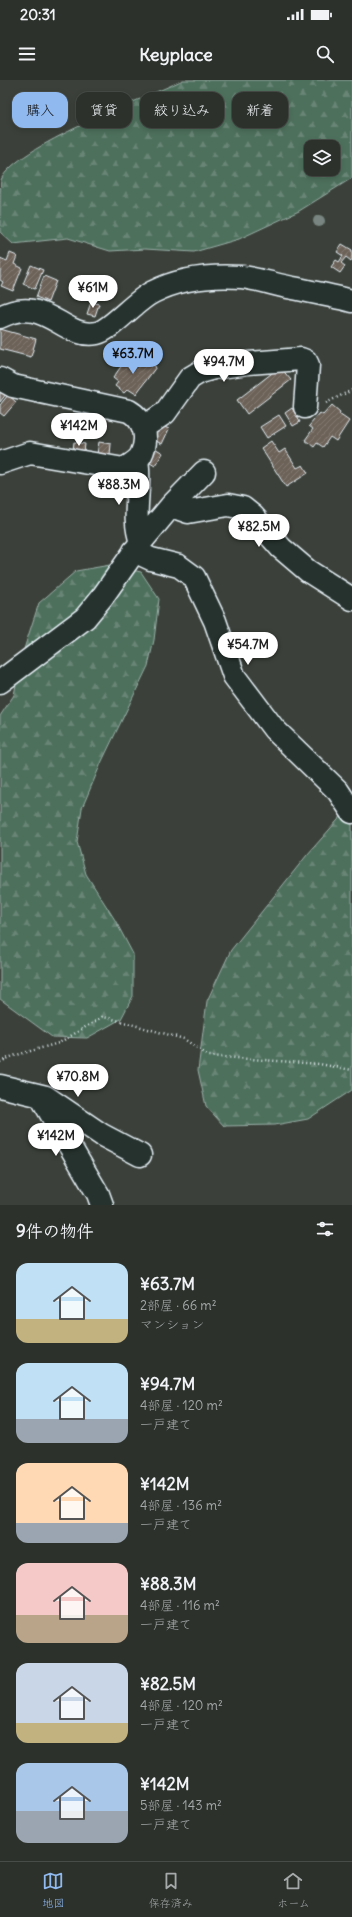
<!DOCTYPE html>
<html lang="ja">
<head>
<meta charset="utf-8">
<style>
  :root { --surface:#2c312c; --page:#383d38; --text:#f1f3f6; --muted:#a6a9a9; --line:#484c48; --accent:#90b9f0 }
  body { margin:0; font-family:Delius,"Klee One",sans-serif; background:var(--page); color:var(--text); height:100vh; display:flex; flex-direction:column; font-size:15px; white-space:nowrap }
  * { box-sizing:border-box; margin:0 }
  p { font-size:13px; color:var(--muted) }
  .icon { flex:none; width:22px; height:22px; fill:none; stroke:currentColor; stroke-width:2; stroke-linecap:round; stroke-linejoin:round }
  .map { position:relative; height:1125px; overflow:hidden }
  .sheet { display:flex; flex-direction:column; background:var(--surface); flex:1 }
  .sheet>* { flex:none }
  .top-card { position:absolute; left:12px; top:12px; width:328px; height:36px; display:flex; gap:8px }
  .buttons { position:absolute; left:304px; top:60px; display:grid; gap:8px }
  .buttons a { display:grid; place-items:center; width:36px; height:36px; border-radius:8px; background:var(--surface); box-shadow:0 2px 6px #0003,0 0 0 1px var(--line); font-size:20px }
  .price { position:absolute; translate:-50% -34px; padding:0 9px; border-radius:14px; background:#fff; color:#222; font-size:13px; line-height:26px; filter:drop-shadow(0 1px 2px #0008) }
  .price::after { content:''; position:absolute; left:50%; top:24px; width:12px; height:9px; margin-left:-6px; background:inherit; clip-path:polygon(0 0,100% 0,50% 100%) }
  .price.current { background:var(--accent); color:#111 }
  ul { padding:0; list-style:none }
  li { display:flex; align-items:center; gap:12px; height:100px; padding:0 16px }
  li span { display:grid; place-items:center; flex:none; width:112px; height:80px; border-radius:12px; color:#555 }
  li>.icon { margin-inline-start:auto }
  span .icon { width:48px; height:48px; fill:#fffc; stroke-width:1 }
  li b { font-size:17px }
  h2 { display:flex; justify-content:space-between; align-items:center; height:48px; padding:0 16px; font-size:17px }
  .chip { padding:0 14px; border-radius:12px; background:var(--surface); box-shadow:0 2px 6px #0003,0 0 0 1px var(--line); font-size:14px; line-height:36px }
  .chip.current { background:var(--accent); color:#111 }
  .status { display:flex; justify-content:space-between; align-items:center; height:28px; padding:0 20px; background:var(--surface); direction:ltr }
  .status svg { height:11px; fill:currentColor }
  header { display:flex; justify-content:space-between; align-items:center; height:52px; padding:0 16px; background:var(--surface); font-size:18px; font-weight:700 }
  .tab-bar { display:flex; justify-content:space-around; align-items:center; height:56px; border-top:1px solid var(--line); background:var(--surface); font-size:11px; color:var(--muted) }
  .tab-bar a { display:grid; justify-items:center; gap:2px }
  .tab-bar .current { color:var(--accent) }
  .map>svg:first-child { display:block }
  .forest { fill:url(#forest-firs); stroke:#9bb0aa; fill-rule:evenodd }
  .building { fill:url(#building-hatch); stroke:#e8f1f8 }
  .lines { fill:none; stroke-linecap:round; stroke-linejoin:round }
  .street-casing { stroke:#e8f1f8; stroke-width:25 }
  .path { stroke:#e8f1f8; stroke-width:2.5; stroke-dasharray:1 3; stroke-linecap:butt }
  .street { stroke:#26332d; stroke-width:22 }
  .tree { fill:#788580 }
</style>
</head>
<body>
<div class="status"><b>20:31</b><svg viewBox="0 0 49 12"><path d="M0 12V9h3v3zM5 12V6h3v6zM10 12V3h3v9zM15 12V0h3v12zM26 1h20v11H26zM47 4h2v5h-2z"/></svg></div>
<header><svg class="icon" aria-label="menu" viewBox="0 0 24 24"><path d="M4 6h16M4 12h16M4 18h16"/></svg>Keyplace<svg class="icon" aria-label="search" viewBox="0 0 24 24"><circle cx="10" cy="10" r="6"/><path d="M15 15l6 6"/></svg></header>
<div class="map">
<svg width="352" height="1125" viewBox="0 0 352 1125">
  <defs>
    <pattern id="forest-firs" width="22" height="20" patternUnits="userSpaceOnUse"><rect width="22" height="20" fill="#4e705c"/><path d="M5 1l3.5 6h-7zM16 11l3.5 6h-7z" fill="#688574"/></pattern>
    <pattern id="building-hatch" width="6" height="6" patternUnits="userSpaceOnUse"><rect width="6" height="6" fill="#6d6258"/><path d="M-1 1l2-2M0 6l6-6M5 7l2-2" fill="none" stroke="#827971"/></pattern>
  </defs>
  <rect width="100%" height="100%" fill="#3b413a"/>
  <filter id="ink" filterUnits="userSpaceOnUse"><feTurbulence type="fractalNoise" baseFrequency=".025" numOctaves="2"/><feDisplacementMap in="SourceGraphic" scale="8" xChannelSelector="R" yChannelSelector="G"/><feConvolveMatrix kernelMatrix="1 2 1 2 8 2 1 2 1" color-interpolation-filters="sRGB"/></filter>
  <g filter="url(#ink)">
    <!-- forest -->
    <path class="forest" d="M 183,0 L 352,0 L 352,98 L 299,131 L 239,159 L 194,172 L 145,169 L 110,171 L 68,158 L 13,164 L 0,152 C 0,141 0,108 1,100 C 14,67 146,18 183,0 ZM 311,67 L 333,67 L 333,89 L 311,89 Z
      M 110,485 L 141,492 L 159,519 L 154,560 L 148,586 L 102,681 L 82,728 L 77,762 L 86,794 L 115,840 L 133,874 L 133,916 L 121,939 L 87,958 L 52,957 L 0,919 L 0,636 L 14,615 L 22,575 L 39,523 L 76,491 Z
      M 352,724 L 352,1010 L 308,1039 L 275,1045 L 224,1046 L 206,1026 L 198,990 L 207,921 L 231,870 L 307,775 Z"/>
    <!-- building -->
    <path class="building" d="M 342,164 L 352,170 L 352,179 L 351,181 L 346,177 L 341,183 L 345,186 L 340,193 L 331,187 L 336,180 L 339,182 L 343,176 L 337,172 Z
      M 10,173 L 17,176 L 14,184 L 22,188 L 13,211 L 1,206 L 3,202 L 0,200 L 0,178 L 7,181 Z
      M 31,185 L 43,190 L 35,209 L 23,204 Z
      M 44,196 L 56,201 L 48,222 L 36,217 Z
      M 91,222 L 99,224 L 95,236 L 87,234 Z
      M 0,249 L 36,259 L 31,277 L 0,269 Z
      M 129,275 L 142,284 L 145,280 L 156,287 L 136,314 L 128,309 L 124,313 L 115,306 L 118,302 L 113,298 Z
      M 280,287 L 291,300 L 247,334 L 237,320 Z
      M 0,309 L 6,314 L 0,322 Z
      M 8,315 L 16,322 L 4,336 L 0,333 L 0,325 Z
      M 332,325 L 340,332 L 339,334 L 349,341 L 336,361 L 330,357 L 323,367 L 317,363 L 314,367 L 305,360 L 313,349 L 309,346 L 320,333 L 323,335 Z
      M 292,328 L 300,342 L 293,346 L 285,333 Z
      M 279,335 L 286,346 L 267,358 L 260,347 Z
      M 160,345 L 169,349 L 162,364 L 152,359 Z
      M 271,361 L 279,373 L 285,369 L 297,388 L 303,385 L 308,393 L 286,407 L 261,368 Z
      M 74,362 L 85,364 L 84,372 L 73,370 Z
      M 99,362 L 111,364 L 110,375 L 97,374 Z
      M 153,367 L 163,373 L 155,386 L 145,380 Z"/>
    <g class="lines">
      <!-- street casing -->
      <g class="street-casing">
        <path id="street" d="M 0,237 C 46,213 62,260 97,253 C 111,250 136,220 153,212 C 180,198 212,195 242,197 C 259,199 276,205 293,208 C 312,212 332,216 352,221
          M 0,299 L 13,306 L 129,331 C 145,340 149,359 141,375 C 138,381 130,385 124,389 L 30,373 L 0,383
          M 144,347 L 165,333 L 190,298 L 200,292 L 214,288 L 248,283 L 301,279 L 306,281 L 308,285 L 305,327
          M 137,380 C 142,408 131,435 141,462
          M 171,426 L 188,432 L 228,425 L 243,428 L 253,436 L 281,468 L 308,491 L 352,519
          M 134,471 L 151,479 L 179,486 L 194,497 L 215,541 L 234,596 L 274,649 L 338,711 L 352,732
          M 0,602 L 85,538 L 103,516 L 141,462 L 171,426 L 204,392
          M 0,1006 L 46,1017 L 102,1055 L 140,1075
          M 41,1017 L 98,1114 L 102,1125"/>
      </g>
      <!-- path -->
      <path class="path" d="M 326,323 L 352,310
        M 0,982 L 13,976 L 59,963 L 102,937 L 109,938 L 184,959 L 209,976 L 319,984 L 352,990"/>
      <!-- street -->
      <use href="#street" class="street"/>
    </g>
    <!-- trees -->
    <circle class="tree" cx="319" cy="141" r="6"/>
  </g>
</svg>
<div class="buttons">
<a><svg class="icon" aria-label="layers" viewBox="0 0 24 24"><path d="M12 4l9 5-9 5-9-5zM3 14l9 5 9-5"/></svg></a>
</div>
<b class="price" style="left:93px;top:229px">¥61M</b>
<b class="price current" style="left:133px;top:295px">¥63.7M</b>
<b class="price" style="left:224px;top:303px">¥94.7M</b>
<b class="price" style="left:79px;top:367px">¥142M</b>
<b class="price" style="left:119px;top:426px">¥88.3M</b>
<b class="price" style="left:259px;top:468px">¥82.5M</b>
<b class="price" style="left:248px;top:586px">¥54.7M</b>
<b class="price" style="left:78px;top:1018px">¥70.8M</b>
<b class="price" style="left:56px;top:1077px">¥142M</b>
<div class="top-card">
<a class="chip current">購入</a>
<a class="chip">賃貸</a>
<a class="chip">絞り込み</a>
<a class="chip">新着</a>
</div>
</div>
<section class="sheet">
<h2>9件の物件<svg class="icon" aria-label="filters" viewBox="0 0 24 24"><path d="M4 7h16M4 17h16"/><circle cx="9" cy="7" r="2"/><circle cx="15" cy="17" r="2"/></svg></h2>
<ul>
<li><span style="background:linear-gradient(#bfe0f5 70%,#c2b280 0)"><svg class="icon" aria-label="home" viewBox="0 0 24 24"><path d="M3 11l9-7 9 7M6 9v11h12V9"/></svg></span><div><b>¥63.7M</b><p>2部屋 · 66 m²</p><p>マンション</p></div></li>
<li><span style="background:linear-gradient(#bfe0f5 70%,#9aa5b1 0)"><svg class="icon" aria-label="home" viewBox="0 0 24 24"><path d="M3 11l9-7 9 7M6 9v11h12V9"/></svg></span><div><b>¥94.7M</b><p>4部屋 · 120 m²</p><p>一戸建て</p></div></li>
<li><span style="background:linear-gradient(#ffd9b3 75%,#9aa5b1 0)"><svg class="icon" aria-label="home" viewBox="0 0 24 24"><path d="M3 11l9-7 9 7M6 9v11h12V9"/></svg></span><div><b>¥142M</b><p>4部屋 · 136 m²</p><p>一戸建て</p></div></li>
<li><span style="background:linear-gradient(#f6c9c9 65%,#b9a48a 0)"><svg class="icon" aria-label="home" viewBox="0 0 24 24"><path d="M3 11l9-7 9 7M6 9v11h12V9"/></svg></span><div><b>¥88.3M</b><p>4部屋 · 116 m²</p><p>一戸建て</p></div></li>
<li><span style="background:linear-gradient(#c9d6e8 75%,#c2b280 0)"><svg class="icon" aria-label="home" viewBox="0 0 24 24"><path d="M3 11l9-7 9 7M6 9v11h12V9"/></svg></span><div><b>¥82.5M</b><p>4部屋 · 120 m²</p><p>一戸建て</p></div></li>
<li><span style="background:linear-gradient(#a9c7e8 60%,#9aa5b1 0)"><svg class="icon" aria-label="home" viewBox="0 0 24 24"><path d="M3 11l9-7 9 7M6 9v11h12V9"/></svg></span><div><b>¥142M</b><p>5部屋 · 143 m²</p><p>一戸建て</p></div></li>
</ul>
</section>
<nav class="tab-bar">
<a class="current"><svg class="icon" aria-label="map" viewBox="0 0 24 24"><path d="M3 6l6-2 6 2 6-2v14l-6 2-6-2-6 2zM9 4v14M15 6v14"/></svg>地図</a>
<a><svg class="icon" aria-label="saved" viewBox="0 0 24 24"><path d="M7 4h10v16l-5-4-5 4z"/></svg>保存済み</a>
<a><svg class="icon" aria-label="home" viewBox="0 0 24 24"><path d="M3 11l9-7 9 7M6 9v11h12V9"/></svg>ホーム</a>
</nav>
</body>
</html>
